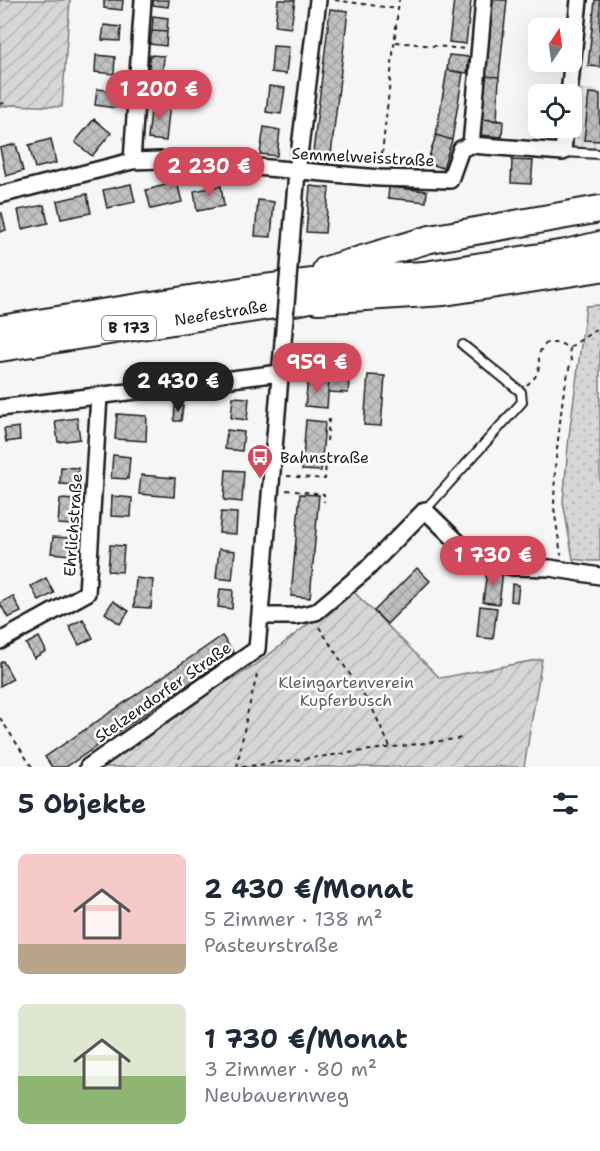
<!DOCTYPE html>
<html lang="de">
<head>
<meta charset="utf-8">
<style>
  :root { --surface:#fff; --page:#f2f2f3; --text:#1f2937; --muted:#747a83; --accent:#d1495b }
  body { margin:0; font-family:"Shantell Sans",sans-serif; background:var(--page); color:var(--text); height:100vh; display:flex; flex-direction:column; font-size:22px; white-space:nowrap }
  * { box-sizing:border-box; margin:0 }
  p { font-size:20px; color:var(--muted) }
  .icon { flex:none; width:33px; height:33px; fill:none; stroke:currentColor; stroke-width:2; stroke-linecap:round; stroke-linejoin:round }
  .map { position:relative; height:767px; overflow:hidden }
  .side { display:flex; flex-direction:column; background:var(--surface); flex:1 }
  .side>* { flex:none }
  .needle { width:39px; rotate:13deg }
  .controls { position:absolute; left:528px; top:18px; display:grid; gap:12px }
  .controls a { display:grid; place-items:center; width:54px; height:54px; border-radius:9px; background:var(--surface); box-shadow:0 6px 24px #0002; font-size:30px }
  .price { position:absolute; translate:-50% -51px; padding:0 14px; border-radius:21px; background:var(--accent); color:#fff; font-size:20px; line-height:39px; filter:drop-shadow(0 2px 3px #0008) }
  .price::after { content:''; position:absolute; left:50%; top:36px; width:18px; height:14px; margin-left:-9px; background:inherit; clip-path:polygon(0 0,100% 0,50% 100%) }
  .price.active { background:#222; color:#fff }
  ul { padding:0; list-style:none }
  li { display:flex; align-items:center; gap:18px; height:150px; padding:0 18px }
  li span { display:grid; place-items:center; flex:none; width:168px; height:120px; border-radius:9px; color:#555 }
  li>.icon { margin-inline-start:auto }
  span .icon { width:72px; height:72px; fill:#fffc; stroke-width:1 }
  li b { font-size:26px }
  h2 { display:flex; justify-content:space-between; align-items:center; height:72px; padding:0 18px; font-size:26px }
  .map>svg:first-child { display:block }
  .industrial { fill:url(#industrial-grid) }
  .grass { fill:url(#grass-dots); stroke:#797979; stroke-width:1.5 }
  .garden { fill:url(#garden-furrows); stroke:#797979; stroke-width:1.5 }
  .building { fill:url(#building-cross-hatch); stroke:#1c1c1c; stroke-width:1.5 }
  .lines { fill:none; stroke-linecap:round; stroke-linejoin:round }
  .service-casing { stroke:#1c1c1c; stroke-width:12 }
  .minor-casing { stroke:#1c1c1c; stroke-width:20 }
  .trunk-casing { stroke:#1c1c1c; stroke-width:30 }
  .path { stroke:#1c1c1c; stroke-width:2; stroke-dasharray:4.5 4.5; stroke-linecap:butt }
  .service { stroke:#fff; stroke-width:8 }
  .minor { stroke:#fff; stroke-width:15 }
  .trunk { stroke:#fff; stroke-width:26 }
  .minor-bridge-casing { stroke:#1c1c1c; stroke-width:20; stroke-linecap:butt }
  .minor-bridge { stroke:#fff; stroke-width:15 }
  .labels { text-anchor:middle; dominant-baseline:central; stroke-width:5; stroke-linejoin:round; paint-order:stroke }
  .shield { fill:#fff; stroke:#606060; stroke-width:1.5 }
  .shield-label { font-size:15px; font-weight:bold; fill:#1c1c1c }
  .street-label { font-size:16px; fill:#1c1c1c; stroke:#fff }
  .poi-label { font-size:16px; fill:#1c1c1c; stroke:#fff; text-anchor:start }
  .park-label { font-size:16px; fill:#5d5d5d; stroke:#fff }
</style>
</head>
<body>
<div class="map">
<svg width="600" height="767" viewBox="0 0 600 767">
  <defs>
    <pattern id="industrial-grid" width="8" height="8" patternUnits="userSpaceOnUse" patternTransform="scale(1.5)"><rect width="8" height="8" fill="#e6e6e6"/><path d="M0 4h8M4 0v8" fill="none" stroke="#c5c5c5"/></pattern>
    <pattern id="grass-dots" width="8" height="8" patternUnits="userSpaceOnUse" patternTransform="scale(1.5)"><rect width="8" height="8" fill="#d6d6d6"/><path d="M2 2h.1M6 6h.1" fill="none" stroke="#b7b7b7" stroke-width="1.8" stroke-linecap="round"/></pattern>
    <pattern id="garden-furrows" width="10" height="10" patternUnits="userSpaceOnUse" patternTransform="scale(1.5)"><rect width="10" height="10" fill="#d6d6d6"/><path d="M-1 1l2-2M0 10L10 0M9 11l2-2" fill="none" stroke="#b7b7b7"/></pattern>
    <pattern id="building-cross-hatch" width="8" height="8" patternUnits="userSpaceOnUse" patternTransform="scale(1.5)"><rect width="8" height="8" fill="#c0c0c0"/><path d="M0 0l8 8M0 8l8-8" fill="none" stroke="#a4a4a4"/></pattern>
  </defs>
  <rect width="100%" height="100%" fill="#f6f6f6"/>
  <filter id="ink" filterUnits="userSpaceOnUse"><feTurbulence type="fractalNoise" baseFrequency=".0167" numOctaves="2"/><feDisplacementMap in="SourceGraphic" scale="12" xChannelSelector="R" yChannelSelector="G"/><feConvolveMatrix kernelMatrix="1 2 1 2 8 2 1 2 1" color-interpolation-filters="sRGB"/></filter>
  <g filter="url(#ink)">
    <!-- industrial -->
    <path class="industrial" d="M 570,87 L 600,91 L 600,154 L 563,152 L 572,128 Z"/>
    <!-- grass -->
    <path class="grass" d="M 600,305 L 600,561 L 589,561 L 573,559 L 563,502 L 569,436 L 586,306 Z"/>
    <!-- garden -->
    <path class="garden" d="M 0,0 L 70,0 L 62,107 L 12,105 L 0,107 Z
      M 352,590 L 440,678 L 542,659 L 524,767 L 99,767 L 210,691 L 253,667 Z"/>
    <!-- building -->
    <path class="building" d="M 104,0 L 123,0 L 122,10 L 104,8 Z
      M 153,0 L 169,0 L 168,7 L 153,5 Z
      M 278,0 L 295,0 L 291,28 L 275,26 Z
      M 454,0 L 471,0 L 466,44 L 449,42 Z
      M 491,0 L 507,0 L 499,77 L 483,76 Z
      M 595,0 L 600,0 L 600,67 L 588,66 Z
      M 330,9 L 348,11 L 330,163 L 312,161 Z
      M 153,16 L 168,18 L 167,32 L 152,31 Z
      M 104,25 L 121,27 L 120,41 L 102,40 Z
      M 152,31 L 167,32 L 166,46 L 150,44 Z
      M 273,46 L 289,47 L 286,74 L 271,72 Z
      M 96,55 L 115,57 L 114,74 L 95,72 Z
      M 150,55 L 164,56 L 162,82 L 148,81 Z
      M 449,55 L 469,57 L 467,73 L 447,70 Z
      M 447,70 L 463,73 L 452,140 L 436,135 Z
      M 483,76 L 499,77 L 497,121 L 482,119 Z
      M 269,86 L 285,88 L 281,114 L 266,112 Z
      M 97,89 L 117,91 L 115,108 L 95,105 Z
      M 589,93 L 600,94 L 600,141 L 584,140 Z
      M 152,101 L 170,103 L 166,141 L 148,139 Z
      M 94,119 L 111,133 L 92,156 L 75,142 Z
      M 482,119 L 503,121 L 502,137 L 480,135 Z
      M 264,127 L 280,130 L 277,156 L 260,154 Z
      M 436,135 L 452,140 L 443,168 L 427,163 Z
      M 51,139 L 56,163 L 35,168 L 29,145 Z
      M 16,144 L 23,171 L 6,176 L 0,148 Z
      M 512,160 L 533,161 L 531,184 L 511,183 Z
      M 177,182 L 182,202 L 151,209 L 146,190 Z
      M 131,184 L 135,202 L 107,208 L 103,190 Z
      M 221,186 L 224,206 L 197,211 L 194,191 Z
      M 310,186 L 329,188 L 325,233 L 306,232 Z
      M 389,187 L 427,191 L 426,202 L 388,198 Z
      M 87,194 L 91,213 L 61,219 L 57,201 Z
      M 258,200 L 274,202 L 271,237 L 255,236 Z
      M 44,205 L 48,223 L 22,229 L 18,210 Z
      M 0,213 L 2,213 L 6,230 L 0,232 Z
      M 368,375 L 385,376 L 381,426 L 364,425 Z
      M 308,379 L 329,381 L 327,408 L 305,406 Z
      M 329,381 L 349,382 L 348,393 L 328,392 Z
      M 233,397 L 249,398 L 247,420 L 231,418 Z
      M 175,406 L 183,406 L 181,421 L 174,421 Z
      M 117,414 L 147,416 L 146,441 L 115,439 Z
      M 77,418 L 80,439 L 58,442 L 55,421 Z
      M 306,420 L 325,422 L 321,471 L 302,470 Z
      M 19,427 L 20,440 L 6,442 L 4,429 Z
      M 227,430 L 244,432 L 242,451 L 225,449 Z
      M 113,455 L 130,457 L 128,479 L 111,478 Z
      M 61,467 L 78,468 L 77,485 L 60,484 Z
      M 226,470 L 244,471 L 242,502 L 224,500 Z
      M 141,475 L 175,478 L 174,497 L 139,494 Z
      M 300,494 L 319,495 L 310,598 L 291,596 Z
      M 112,496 L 132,498 L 131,517 L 111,516 Z
      M 60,499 L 77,500 L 75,525 L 58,524 Z
      M 221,512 L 237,513 L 236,534 L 219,533 Z
      M 53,537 L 71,538 L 70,555 L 51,553 Z
      M 110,545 L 124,546 L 122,572 L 108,571 Z
      M 219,549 L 235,551 L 232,580 L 216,578 Z
      M 417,568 L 430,581 L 387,624 L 374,611 Z
      M 487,570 L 503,571 L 499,604 L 483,602 Z
      M 46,578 L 54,593 L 39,601 L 31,586 Z
      M 136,578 L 153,580 L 151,608 L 134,607 Z
      M 512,584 L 519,585 L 517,602 L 511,601 Z
      M 220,589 L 233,590 L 232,609 L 218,607 Z
      M 13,596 L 21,612 L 8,618 L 0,603 Z
      M 113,601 L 129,611 L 120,624 L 105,613 Z
      M 480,606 L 497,608 L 493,639 L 477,637 Z
      M 83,619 L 93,638 L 79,645 L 69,626 Z
      M 222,636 L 234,653 L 66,767 L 52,767 L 45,757 Z
      M 39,637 L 46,651 L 34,658 L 26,644 Z
      M 3,661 L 13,679 L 0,686 L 0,663 Z"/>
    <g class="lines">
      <!-- service casing -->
      <g class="service-casing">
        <path id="service" d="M 563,152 L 600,154
          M 425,510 L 522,402 L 521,392 L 463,345"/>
      </g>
      <!-- minor casing -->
      <g class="minor-casing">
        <path id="minor" d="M 569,94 L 579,0
          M 471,145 L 484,0
          M 132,161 L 143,0
          M 0,195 L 132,161 L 160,160 L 223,164 L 379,178 L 450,180 L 461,149 L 471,145 L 563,152 L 565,128
          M 290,255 L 297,172 L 318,0
          M 0,408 L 280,373
          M 260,616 L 296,616 L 316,612 L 366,570 L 425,510 L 472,556 L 484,561 L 513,567 L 550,568 L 600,576
          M 0,641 L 87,593 L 99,396
          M 88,767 L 257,649 L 283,342"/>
      </g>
      <!-- trunk casing -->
      <g class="trunk-casing">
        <path id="trunk" d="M 326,270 L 430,239 L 600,209
          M 318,300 L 444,292 L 600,268
          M 0,329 L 247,290 L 321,281 L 424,275 L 566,253 L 600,245
          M 0,348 L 300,301 L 337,293"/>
      </g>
      <!-- path -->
      <path class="path" d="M 335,0 L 398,9
        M 396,42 L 465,49
        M 0,104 L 5,103
        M 381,163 L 399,0
        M 570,347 L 600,327
        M 527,385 C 530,382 535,378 537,374 C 542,362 534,353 547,343 L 560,343 L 569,348 L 571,360 L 563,396 L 555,467 L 554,508 L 561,555
        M 327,441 L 329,419
        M 287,476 L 325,479 L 326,459
        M 286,490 L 324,494 L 324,502
        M 319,627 L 373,710 L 390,747
        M 0,718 L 32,767
        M 237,767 L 247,715 L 257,675
        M 242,767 L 463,738"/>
      <!-- service -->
      <use href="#service" class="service"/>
      <!-- minor -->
      <use href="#minor" class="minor"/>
      <!-- trunk -->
      <use href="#trunk" class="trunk"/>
      <!-- minor-bridge casing -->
      <g class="minor-bridge-casing">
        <path id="minor-bridge" d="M 283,342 L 290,255"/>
      </g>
      <!-- minor-bridge -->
      <use href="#minor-bridge" class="minor-bridge"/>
    </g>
  </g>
  <!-- icons -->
  <defs>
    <g id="bus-pin" transform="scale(1.35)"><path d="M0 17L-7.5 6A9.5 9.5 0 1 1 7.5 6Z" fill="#d1495b" stroke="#fff"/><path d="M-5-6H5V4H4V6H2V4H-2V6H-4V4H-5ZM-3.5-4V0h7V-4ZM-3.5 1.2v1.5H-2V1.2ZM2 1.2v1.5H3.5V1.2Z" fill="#fff"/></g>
  </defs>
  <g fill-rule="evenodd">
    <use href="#bus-pin" x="260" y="457"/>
  </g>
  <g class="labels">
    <!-- shield labels -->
    <rect class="shield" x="102" y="316" width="54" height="24" rx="4.5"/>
    <g class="shield-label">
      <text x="129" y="328">B 173</text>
    </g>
    <!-- street labels -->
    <g class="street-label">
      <text transform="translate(363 157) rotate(3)">Semmelweisstraße</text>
      <text transform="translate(221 313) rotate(-9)">Neefestraße</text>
      <text transform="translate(73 525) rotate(-86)">Ehrlichstraße</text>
      <text transform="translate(163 692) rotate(-35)">Stelzendorfer Straße</text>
    </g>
    <!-- poi labels -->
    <g class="poi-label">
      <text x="280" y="457">Bahnstraße</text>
    </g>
    <!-- park labels -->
    <g class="park-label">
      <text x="346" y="682">Kleingartenverein<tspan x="346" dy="18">Kupferbusch</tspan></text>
    </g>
  </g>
</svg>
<div class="controls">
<a><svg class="needle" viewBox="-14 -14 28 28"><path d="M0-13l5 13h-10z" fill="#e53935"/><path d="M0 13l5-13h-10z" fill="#747a83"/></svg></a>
<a><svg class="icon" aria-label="locate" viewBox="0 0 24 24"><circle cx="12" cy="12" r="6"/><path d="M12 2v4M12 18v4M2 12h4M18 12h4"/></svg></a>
</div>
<b class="price" style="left:159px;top:121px">1 200 €</b>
<b class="price" style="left:209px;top:198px">2 230 €</b>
<b class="price" style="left:317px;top:394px">959 €</b>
<b class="price active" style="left:178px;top:413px">2 430 €</b>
<b class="price" style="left:493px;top:587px">1 730 €</b>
</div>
<section class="side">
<h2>5 Objekte<svg class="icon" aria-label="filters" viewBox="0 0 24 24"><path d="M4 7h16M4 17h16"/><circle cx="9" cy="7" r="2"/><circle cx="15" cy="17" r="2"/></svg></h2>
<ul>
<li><span style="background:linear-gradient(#f6c9c9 75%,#b9a48a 0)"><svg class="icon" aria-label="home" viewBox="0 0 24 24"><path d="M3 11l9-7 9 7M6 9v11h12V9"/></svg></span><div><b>2 430 €/Monat</b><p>5 Zimmer · 138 m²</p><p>Pasteurstraße</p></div></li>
<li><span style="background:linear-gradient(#dfe7d0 60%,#8fb573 0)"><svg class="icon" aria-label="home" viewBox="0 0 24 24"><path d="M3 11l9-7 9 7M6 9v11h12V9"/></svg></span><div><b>1 730 €/Monat</b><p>3 Zimmer · 80 m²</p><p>Neubauernweg</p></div></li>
</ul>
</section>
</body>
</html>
